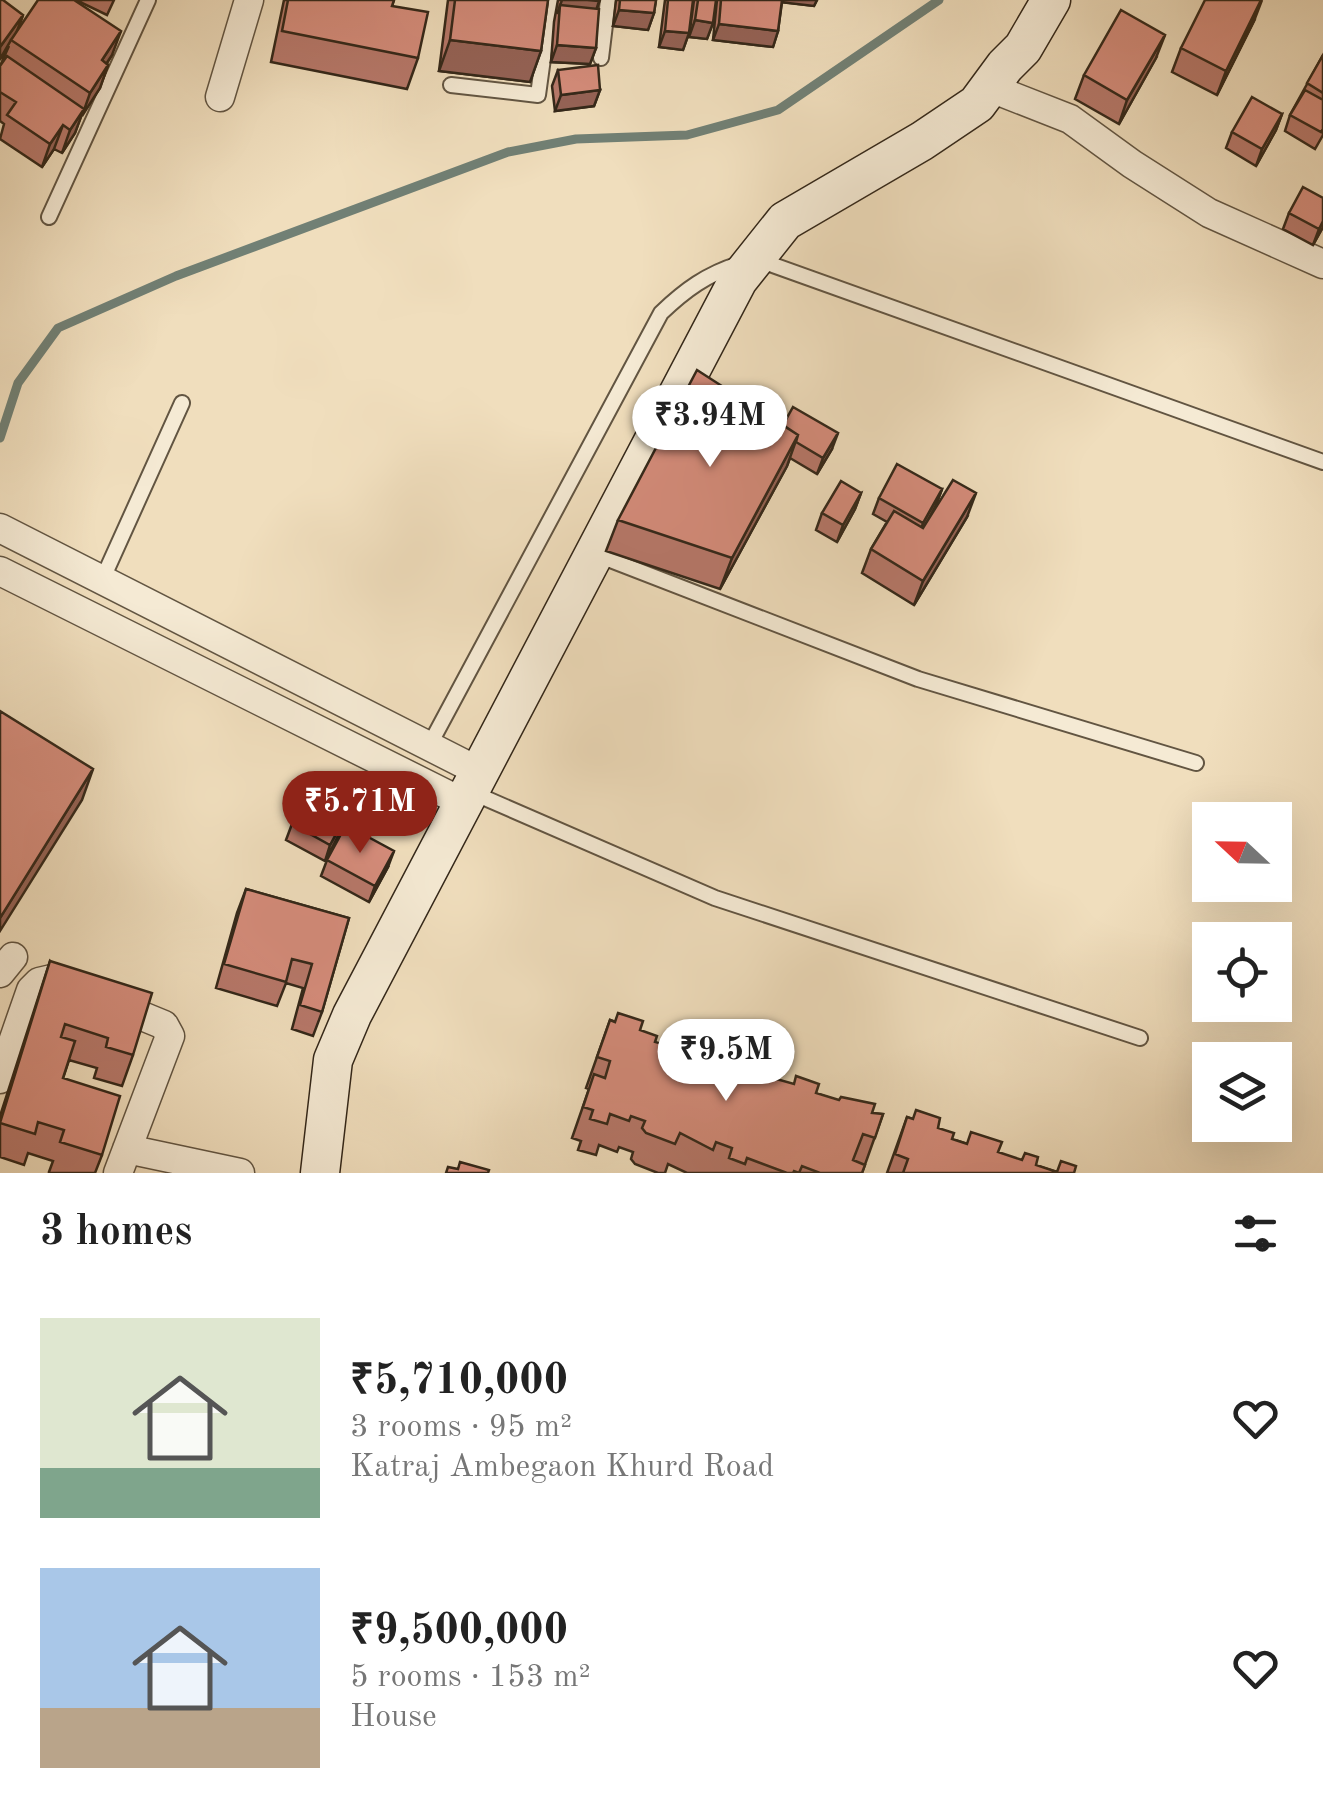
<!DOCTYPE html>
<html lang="en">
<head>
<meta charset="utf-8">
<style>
  :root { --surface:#fff; --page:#f2f2f2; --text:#222; --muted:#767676; --accent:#8f2418 }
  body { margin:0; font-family:"Old Standard TT",serif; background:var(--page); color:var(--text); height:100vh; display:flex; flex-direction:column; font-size:38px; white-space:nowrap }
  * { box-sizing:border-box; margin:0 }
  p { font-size:32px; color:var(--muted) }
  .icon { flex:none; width:55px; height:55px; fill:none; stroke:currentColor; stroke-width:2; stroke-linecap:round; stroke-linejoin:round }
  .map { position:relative; height:1173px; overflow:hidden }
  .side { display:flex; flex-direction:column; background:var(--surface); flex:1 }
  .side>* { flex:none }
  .needle { width:65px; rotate:292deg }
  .buttons { position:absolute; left:1192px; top:802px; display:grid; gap:20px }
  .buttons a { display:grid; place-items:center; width:100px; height:100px; border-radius:0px; background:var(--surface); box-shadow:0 10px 40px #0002; font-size:50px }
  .price { position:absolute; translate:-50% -85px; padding:0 22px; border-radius:35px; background:#fff; color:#222; font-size:32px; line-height:65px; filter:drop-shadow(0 2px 5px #0008) }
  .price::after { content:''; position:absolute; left:50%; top:60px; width:30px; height:22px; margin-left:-15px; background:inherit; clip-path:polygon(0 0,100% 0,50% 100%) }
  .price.active { background:var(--accent); color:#fff }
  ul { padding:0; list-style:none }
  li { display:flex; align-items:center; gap:30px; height:250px; padding:0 40px }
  li span { display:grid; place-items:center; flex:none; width:280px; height:200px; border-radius:0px; color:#555 }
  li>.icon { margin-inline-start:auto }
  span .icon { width:120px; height:120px; fill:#fffc; stroke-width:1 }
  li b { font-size:42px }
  h2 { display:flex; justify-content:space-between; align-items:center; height:120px; padding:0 40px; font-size:42px }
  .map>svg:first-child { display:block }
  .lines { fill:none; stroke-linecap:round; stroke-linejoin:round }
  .stream { stroke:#718075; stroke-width:9 }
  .lane-casing { stroke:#625542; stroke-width:18 }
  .street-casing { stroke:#625542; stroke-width:31 }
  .secondary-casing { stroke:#332719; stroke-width:41 }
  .lane { stroke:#f5ead4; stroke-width:14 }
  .street { stroke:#f5ead4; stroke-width:28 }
  .secondary { stroke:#f5ead4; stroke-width:38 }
  .wall { fill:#b7786a; stroke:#332719; stroke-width:2.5 }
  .shaded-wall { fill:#956256; stroke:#332719; stroke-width:2.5 }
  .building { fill:#d58c7b; stroke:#332719; stroke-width:2.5 }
</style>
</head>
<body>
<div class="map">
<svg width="1323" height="1173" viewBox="0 0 1323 1173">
  <rect width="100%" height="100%" fill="#f0debd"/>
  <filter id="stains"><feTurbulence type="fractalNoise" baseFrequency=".002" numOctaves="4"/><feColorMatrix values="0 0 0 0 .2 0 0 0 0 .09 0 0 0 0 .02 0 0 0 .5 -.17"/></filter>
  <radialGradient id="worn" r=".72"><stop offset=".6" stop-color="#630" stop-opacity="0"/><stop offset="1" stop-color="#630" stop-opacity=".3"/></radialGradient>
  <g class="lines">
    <!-- stream -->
    <path class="stream" d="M 0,438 L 18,383 L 58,328 L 176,276 L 508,152 L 576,139 L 687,135 L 778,110 L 939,0"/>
    <!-- lane casing -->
    <g class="lane-casing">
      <path id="lane" d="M 601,58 L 608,0
        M 451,85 L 538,95 L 551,0
        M 49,217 L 148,0
        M 759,260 L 1323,462
        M 595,554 L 918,679 L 1196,763
        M 103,578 L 182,403
        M 429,746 L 661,313 C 685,290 707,274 739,264
        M 471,792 L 715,898 L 1140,1038"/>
    </g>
    <!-- street casing -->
    <g class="street-casing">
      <path id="street" d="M 991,88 L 1070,119 L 1132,164 L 1209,213 L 1323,264
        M 220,97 L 249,0
        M 0,528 L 480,772
        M 0,571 L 464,803
        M 0,973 L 13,957
        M 0,1079 L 31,990 L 39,982 L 52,979 L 164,1025 L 170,1036 L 118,1173
        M 127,1149 L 240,1173"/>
    </g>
    <!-- secondary casing -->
    <g class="secondary-casing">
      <path id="secondary" d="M 320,1173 L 333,1060 L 352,1015 L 738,280 L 785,221 L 922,141 L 977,104 L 1005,66 L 1023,48 L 1051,0"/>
    </g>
    <!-- lane -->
    <use href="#lane" class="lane"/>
    <!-- street -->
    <use href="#street" class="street"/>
    <!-- secondary -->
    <use href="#secondary" class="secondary"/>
  </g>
  <!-- wall -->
  <path class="wall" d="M 76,0 L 114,0 L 107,15 Z
    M 284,0 L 394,0 L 392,6 L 418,58 L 407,89 L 271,62 Z
    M 448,0 L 548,0 L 541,51 L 530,82 L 439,71 Z
    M 558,0 L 600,0 L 597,8 L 596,48 L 590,64 L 551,62 L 554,22 Z
    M 616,0 L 656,0 L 654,13 L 648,30 L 613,26 Z
    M 665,0 L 693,0 L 689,33 L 683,50 L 659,47 Z
    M 694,0 L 716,0 L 713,23 L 707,39 L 689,37 Z
    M 717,0 L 817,0 L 814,6 L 782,2 L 778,31 L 773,47 L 713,40 Z
    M 23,15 L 17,32 L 112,55 L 107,63 L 108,65 L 100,88 L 81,116 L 75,133 L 62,153 L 54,149 L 42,167 L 0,139 L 4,124 L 0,121 L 0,66 L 9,46 L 0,59 Z
    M 1254,21 L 1217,95 L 1172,72 L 1181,48 Z
    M 1323,55 L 1323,135 L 1315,149 L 1285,131 L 1290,115 Z
    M 1156,58 L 1119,124 L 1075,99 L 1084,75 Z
    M 558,70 L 600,90 L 594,106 L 555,111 L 552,86 Z
    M 1282,114 L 1276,130 L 1256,166 L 1226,148 L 1232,132 Z
    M 1289,213 L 1323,227 L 1313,245 L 1283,229 Z
    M 783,425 L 832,449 L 817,474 L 790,458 L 787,466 L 720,589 L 606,551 L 618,520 Z
    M 942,489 L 936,505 L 924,526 L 967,517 L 914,605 L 862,573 L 871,549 L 887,522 L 873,514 L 879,498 Z
    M 861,493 L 855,509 L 837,542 L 816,530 L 822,513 Z
    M 348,817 L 325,861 L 286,840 L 292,824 Z
    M 327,860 L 388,867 L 369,902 L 321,876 Z
    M 246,889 L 349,918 L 322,1012 L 313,1036 L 292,1029 L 303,988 L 286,983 L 277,1006 L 216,988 L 237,913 Z
    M 50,961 L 133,1055 L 122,1086 L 94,1078 L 97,1068 L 69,1060 L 63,1078 L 102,1155 L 95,1173 L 51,1173 L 49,1172 L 53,1161 L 28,1153 L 24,1165 L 0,1157 L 0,1116 Z
    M 610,1020 L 640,1030 L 655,1042 L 776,1079 L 872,1113 L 883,1114 L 862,1173 L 687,1173 L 668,1164 L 665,1173 L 658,1173 L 635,1164 L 631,1159 L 633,1152 L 619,1147 L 617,1152 L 599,1145 L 596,1155 L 578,1150 L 581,1141 L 572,1138 L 589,1089 L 586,1088 Z
    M 907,1117 L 938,1128 L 952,1139 L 1057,1172 L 1074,1173 L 887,1173 Z"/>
  <!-- shaded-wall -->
  <path class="shaded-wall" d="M 562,0 L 587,0 L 599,1 L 594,17 L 560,5 L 557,14 Z
    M 762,0 L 817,0 L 814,6 Z
    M 1262,0 L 1254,21 L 1217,95 L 1226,71 Z
    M 619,10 L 654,13 L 648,30 L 613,26 Z
    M 23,15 L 14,39 L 11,40 L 0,59 L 0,47 Z
    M 695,20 L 713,23 L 707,39 L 689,37 Z
    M 719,24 L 778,31 L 773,47 L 713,40 Z
    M 121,31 L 112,55 L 93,84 L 102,60 Z
    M 665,31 L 689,33 L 683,50 L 659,47 Z
    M 1165,35 L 1156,58 L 1119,124 L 1127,100 Z
    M 450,40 L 541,51 L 530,82 L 439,71 Z
    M 557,45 L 596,48 L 590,64 L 551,62 Z
    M 108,65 L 100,88 L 82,116 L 90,93 Z
    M 600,90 L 594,106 L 555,111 L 561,95 Z
    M 84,109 L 75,133 L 62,153 L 70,130 Z
    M 1282,114 L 1276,130 L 1256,166 L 1262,149 Z
    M 63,125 L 54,149 L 42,167 L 50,144 Z
    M 1323,221 L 1323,227 L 1313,245 L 1319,229 Z
    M 838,433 L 832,449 L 817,474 L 823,458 Z
    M 798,435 L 787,466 L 720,589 L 732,558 Z
    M 942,489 L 936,505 L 918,539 L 923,523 Z
    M 861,493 L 855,509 L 837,542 L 843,525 Z
    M 976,493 L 967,517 L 914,605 L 923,581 Z
    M 93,769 L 82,800 L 0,931 L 0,918 Z
    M 354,801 L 348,817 L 325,861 L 330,845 Z
    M 394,851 L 388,867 L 369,902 L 375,886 Z"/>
  <!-- building -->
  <path class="building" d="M 0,0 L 3,0 L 23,15 L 0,47 Z
    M 38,0 L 74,0 L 121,31 L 102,60 L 108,65 L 90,93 L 11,40 Z
    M 288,0 L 394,0 L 392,6 L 428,12 L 418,58 L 282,31 Z
    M 455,0 L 548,0 L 541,51 L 450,40 Z
    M 620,0 L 656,0 L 654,13 L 619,10 Z
    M 668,0 L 693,0 L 689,33 L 665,31 Z
    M 698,0 L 716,0 L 713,23 L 695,20 Z
    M 721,0 L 782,0 L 778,31 L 719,24 Z
    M 1205,0 L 1261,0 L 1226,71 L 1181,48 Z
    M 560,5 L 599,9 L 596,48 L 557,45 Z
    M 1121,10 L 1165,35 L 1127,100 L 1084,75 Z
    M 1323,55 L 1323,93 L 1307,83 Z
    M 7,56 L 84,109 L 70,130 L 63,125 L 50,144 L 7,115 L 16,102 L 0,92 L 0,66 Z
    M 598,65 L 600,90 L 561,95 L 558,70 Z
    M 1305,90 L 1323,100 L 1323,129 L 1321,132 L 1290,115 Z
    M 1252,97 L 1282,114 L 1262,149 L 1232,132 Z
    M 1303,187 L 1323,198 L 1323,221 L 1319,229 L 1289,213 Z
    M 697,370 L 798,435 L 732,558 L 618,520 Z
    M 793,407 L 838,433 L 823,458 L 796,442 L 798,435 L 783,425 Z
    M 897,464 L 942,489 L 923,523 L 879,498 Z
    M 953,480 L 976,493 L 923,581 L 871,549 L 894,511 L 923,528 Z
    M 841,481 L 861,493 L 843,525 L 822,513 Z
    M 0,711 L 93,769 L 0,918 Z
    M 315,780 L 354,801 L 330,845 L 292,824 Z
    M 346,825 L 394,851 L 375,886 L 327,860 Z
    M 246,889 L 349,918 L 322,1012 L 300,1005 L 312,964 L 292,959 L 286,982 L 224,964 Z
    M 50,961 L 152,993 L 133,1055 L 106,1047 L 108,1038 L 65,1024 L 61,1037 L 75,1041 L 63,1078 L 120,1096 L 102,1155 L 60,1142 L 64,1130 L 38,1122 L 35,1134 L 0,1123 Z
    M 618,1013 L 643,1021 L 640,1030 L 657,1036 L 655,1042 L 670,1046 L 673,1035 L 704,1045 L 701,1055 L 725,1062 L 727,1055 L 741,1059 L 738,1068 L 760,1075 L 763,1064 L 779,1069 L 776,1079 L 794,1084 L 796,1076 L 819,1084 L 816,1093 L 839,1100 L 841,1097 L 875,1104 L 872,1113 L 883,1114 L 875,1138 L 863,1134 L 853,1160 L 865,1165 L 862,1173 L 820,1173 L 802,1166 L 799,1173 L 794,1171 L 793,1173 L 787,1173 L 747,1158 L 745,1164 L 729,1158 L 732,1148 L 716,1142 L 713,1150 L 680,1133 L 675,1144 L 646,1133 L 642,1128 L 645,1121 L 631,1116 L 629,1121 L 610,1114 L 607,1124 L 590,1119 L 593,1110 L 583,1107 L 594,1074 L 605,1078 L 610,1061 L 597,1057 L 610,1020 L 615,1022 Z
    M 916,1110 L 940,1118 L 938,1128 L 954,1133 L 952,1139 L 967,1144 L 971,1132 L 1002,1142 L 998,1152 L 1022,1160 L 1025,1153 L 1038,1157 L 1036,1165 L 1057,1172 L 1061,1161 L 1076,1166 L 1074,1173 L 903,1173 L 908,1159 L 895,1154 L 907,1117 L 913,1119 Z
    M 460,1162 L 489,1170 L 488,1173 L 446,1173 L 448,1167 L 458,1169 Z"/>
  <rect width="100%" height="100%" filter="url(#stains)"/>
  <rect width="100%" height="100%" fill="url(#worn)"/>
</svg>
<div class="buttons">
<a><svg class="needle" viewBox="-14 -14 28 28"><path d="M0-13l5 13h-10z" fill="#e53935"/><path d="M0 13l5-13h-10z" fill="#767676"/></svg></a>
<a><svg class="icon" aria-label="locate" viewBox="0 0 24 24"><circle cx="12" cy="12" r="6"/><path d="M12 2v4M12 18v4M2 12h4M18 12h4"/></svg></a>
<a><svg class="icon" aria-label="layers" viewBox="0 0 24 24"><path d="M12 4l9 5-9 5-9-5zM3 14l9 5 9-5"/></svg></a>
</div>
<b class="price" style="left:710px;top:470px">₹3.94M</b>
<b class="price active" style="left:360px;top:856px">₹5.71M</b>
<b class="price" style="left:726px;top:1104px">₹9.5M</b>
</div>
<section class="side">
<h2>3 homes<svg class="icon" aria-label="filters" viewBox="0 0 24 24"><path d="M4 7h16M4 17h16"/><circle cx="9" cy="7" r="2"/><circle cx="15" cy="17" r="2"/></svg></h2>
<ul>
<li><span style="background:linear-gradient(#dfe7d0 75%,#7fa58c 0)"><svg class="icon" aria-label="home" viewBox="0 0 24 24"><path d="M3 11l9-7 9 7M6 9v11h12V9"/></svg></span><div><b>₹5,710,000</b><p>3 rooms · 95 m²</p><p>Katraj Ambegaon Khurd Road</p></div><svg class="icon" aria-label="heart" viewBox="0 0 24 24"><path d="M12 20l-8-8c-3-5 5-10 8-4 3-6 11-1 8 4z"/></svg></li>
<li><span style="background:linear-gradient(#a9c7e8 70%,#b9a48a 0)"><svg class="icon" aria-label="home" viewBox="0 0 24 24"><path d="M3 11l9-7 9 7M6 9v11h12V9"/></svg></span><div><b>₹9,500,000</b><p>5 rooms · 153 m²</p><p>House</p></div><svg class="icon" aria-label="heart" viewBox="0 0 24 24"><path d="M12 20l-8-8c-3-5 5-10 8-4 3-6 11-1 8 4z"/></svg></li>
</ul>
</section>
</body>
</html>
